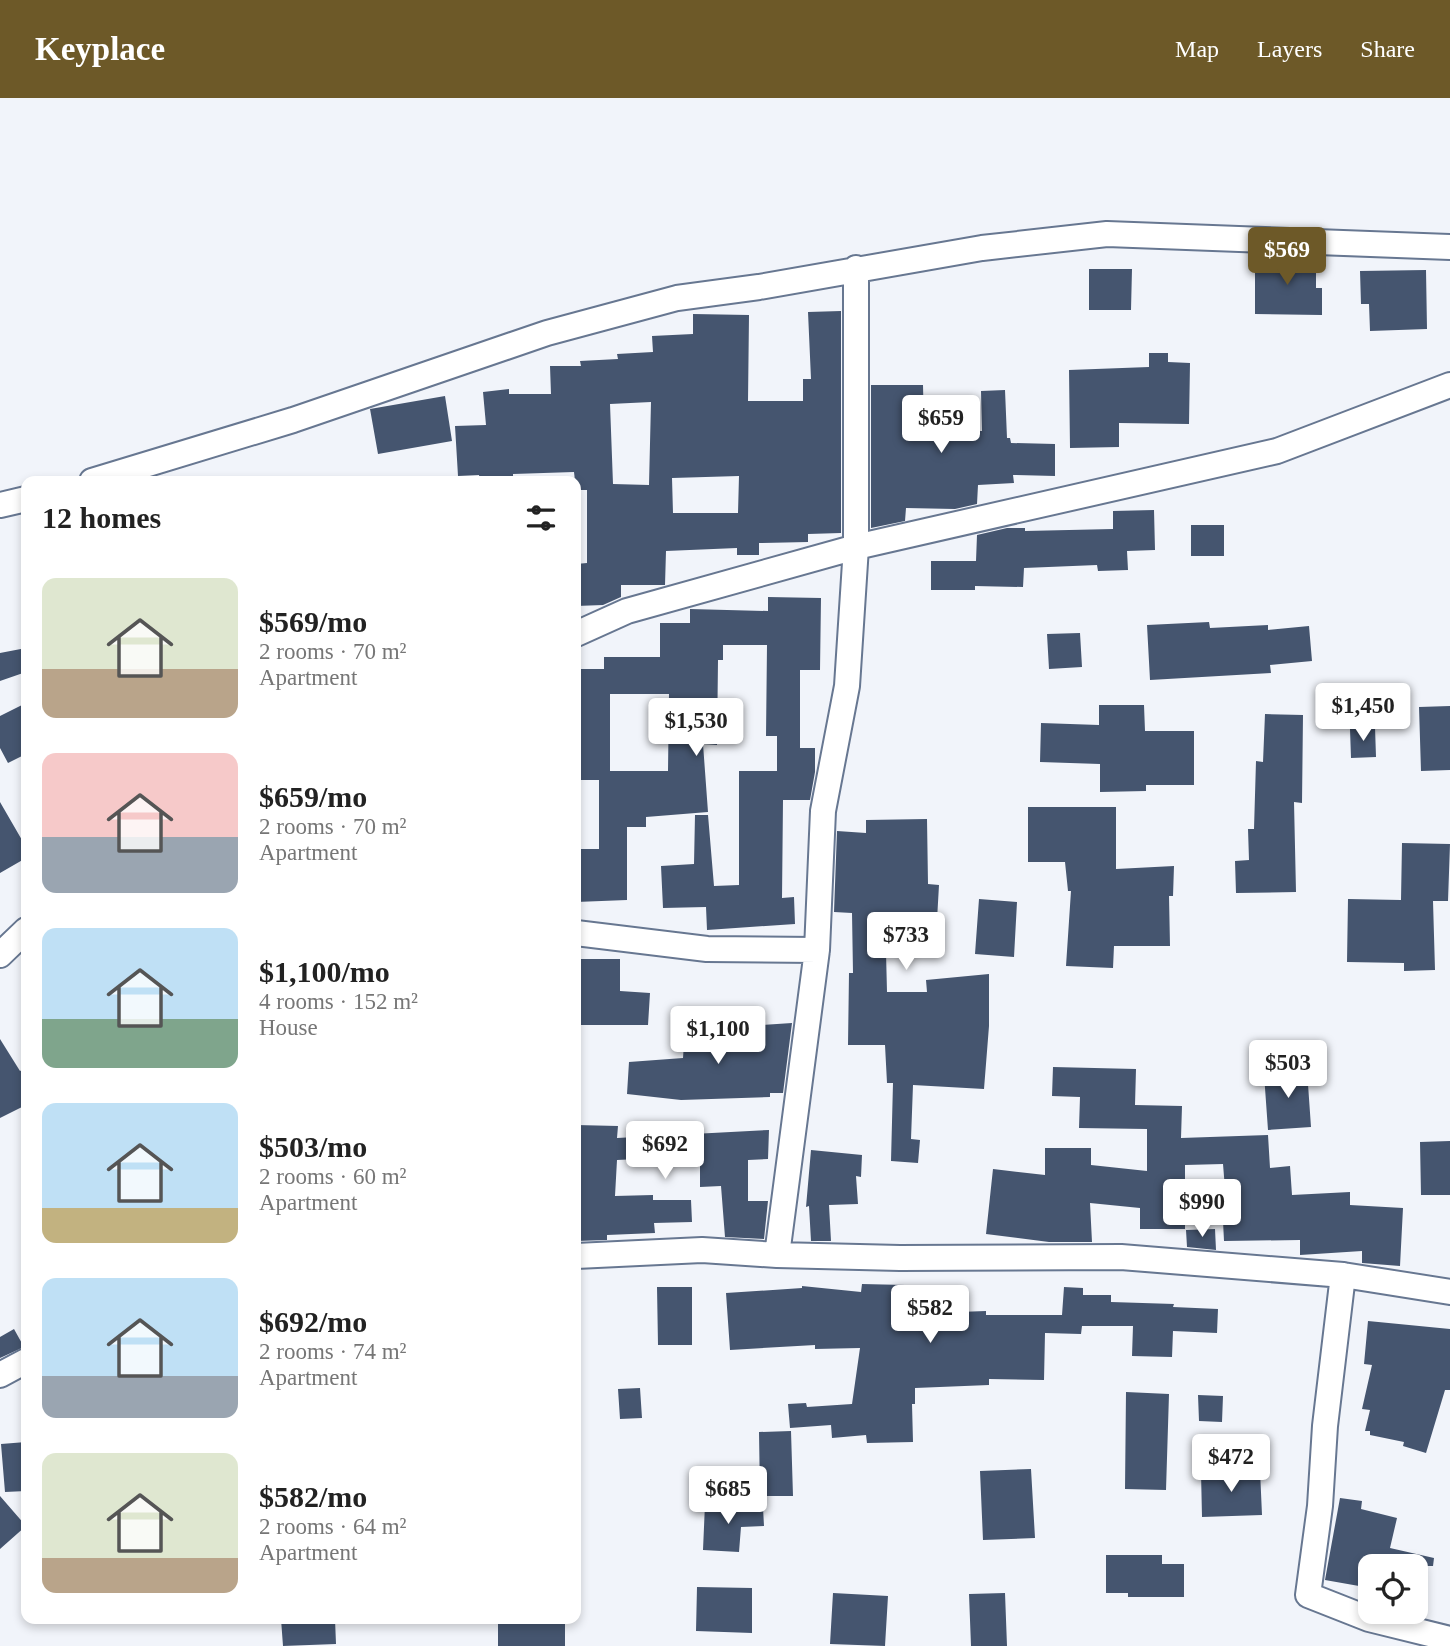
<!DOCTYPE html>
<html lang="en">
<head>
<meta charset="utf-8">
<style>
  :root { --surface:#fff; --page:#f6f6f6; --text:#222; --muted:#767676; --accent:#6d5928 }
  body { margin:0; font-family:Georgia,serif; background:var(--page); color:var(--text); height:100vh; display:flex; flex-direction:column; font-size:26px; white-space:nowrap }
  * { box-sizing:border-box; margin:0 }
  p { font-size:23px; color:var(--muted) }
  .icon { flex:none; width:38px; height:38px; fill:none; stroke:currentColor; stroke-width:2; stroke-linecap:round; stroke-linejoin:round }
  .map { position:relative; flex:1; overflow:hidden }
  .sheet { position:absolute; left:21px; top:378px; width:560px; height:1148px; display:flex; flex-direction:column; background:var(--surface); border-radius:14px; box-shadow:0 4px 10px #0003 }
  .sheet>* { flex:none }
  .tools { position:absolute; left:1358px; top:1456px; display:grid; gap:14px }
  .tools a { display:grid; place-items:center; width:70px; height:70px; border-radius:14px; background:var(--surface); box-shadow:0 4px 10px #0003; font-size:35px }
  .price { position:absolute; translate:-50% -60px; padding:0 16px; border-radius:7px; background:#fff; color:#222; font-size:23px; line-height:46px; filter:drop-shadow(0 2px 4px #0008) }
  .price::after { content:''; position:absolute; left:50%; top:42px; width:21px; height:16px; margin-left:-10px; background:inherit; clip-path:polygon(0 0,100% 0,50% 100%) }
  .price.on { background:var(--accent); color:#fff }
  ul { padding:0; list-style:none }
  li { display:flex; align-items:center; gap:21px; height:175px; padding:0 21px }
  li span { display:grid; place-items:center; flex:none; width:196px; height:140px; border-radius:14px; color:#555 }
  li>.icon { margin-inline-start:auto }
  span .icon { width:84px; height:84px; fill:#fffc; stroke-width:1 }
  li b { font-size:30px }
  h2 { display:flex; justify-content:space-between; align-items:center; height:84px; padding:0 21px; font-size:30px }
  header { display:flex; align-items:center; gap:42px; box-sizing:border-box; height:98px; padding:0 35px; background:var(--accent); color:#fff }
  header strong { font-size:33px }
  nav { display:flex; gap:38px; margin-inline-start:auto; font-size:24px }
  .map>svg:first-child { display:block }
  .building { fill:#45556f; fill-rule:evenodd }
  .lines { fill:none; stroke-linecap:round; stroke-linejoin:round }
  .minor-casing { stroke:#677791; stroke-width:28 }
  .minor { stroke:#fff; stroke-width:24 }
</style>
</head>
<body>
<header>
<strong>Keyplace</strong>
<nav><a>Map</a><a>Layers</a><a>Share</a></nav>
</header>
<div class="map">
<svg width="1450" height="1548" viewBox="0 0 1450 1548">
  <rect width="100%" height="100%" fill="#f1f4fa"/>
  <!-- building -->
  <path class="building" d="M 1255,161 L 1316,161 L 1316,190 L 1322,190 L 1322,217 L 1255,216 Z
    M 1089,171 L 1132,171 L 1131,212 L 1089,212 Z
    M 1426,172 L 1427,231 L 1370,233 L 1369,206 L 1361,206 L 1360,173 Z
    M 841,213 L 841,435 L 808,436 L 808,444 L 759,445 L 759,457 L 737,457 L 737,450 L 666,453 L 665,487 L 621,487 L 621,499 L 603,507 L 576,508 L 576,466 L 587,465 L 587,392 L 576,392 L 574,374 L 513,376 L 513,383 L 480,383 L 479,377 L 458,378 L 455,328 L 486,327 L 483,294 L 509,291 L 509,296 L 551,296 L 550,268 L 581,268 L 580,263 L 618,261 L 617,256 L 653,254 L 652,238 L 693,236 L 693,216 L 749,217 L 748,303 L 803,303 L 803,281 L 811,281 L 808,214 ZM 651,304 L 649,387 L 613,386 L 610,306 ZM 739,378 L 738,415 L 673,415 L 672,380 Z
    M 1149,255 L 1168,255 L 1168,264 L 1190,265 L 1189,326 L 1119,325 L 1119,349 L 1070,350 L 1069,272 L 1149,269 Z
    M 871,287 L 923,287 L 924,332 L 982,333 L 981,293 L 1005,292 L 1007,340 L 1010,340 L 1011,345 L 1055,346 L 1055,378 L 1013,377 L 1014,385 L 978,387 L 977,406 L 955,411 L 906,410 L 905,423 L 871,430 Z
    M 445,298 L 452,343 L 378,356 L 370,311 Z
    M 1154,412 L 1155,452 L 1127,453 L 1128,472 L 1098,473 L 1097,467 L 1024,470 L 1023,489 L 975,488 L 975,492 L 931,492 L 931,463 L 976,463 L 977,437 L 1007,430 L 1025,430 L 1025,433 L 1113,431 L 1113,413 Z
    M 1191,427 L 1224,427 L 1224,458 L 1191,458 Z
    M 768,499 L 821,500 L 820,572 L 800,572 L 800,650 L 815,650 L 815,674 L 810,702 L 783,702 L 782,800 L 794,799 L 795,826 L 707,832 L 706,809 L 663,810 L 661,768 L 694,766 L 695,717 L 708,717 L 714,788 L 739,787 L 739,673 L 777,673 L 777,638 L 766,638 L 767,547 L 723,547 L 723,562 L 718,562 L 717,647 L 703,646 L 708,714 L 646,719 L 646,729 L 627,729 L 627,802 L 576,804 L 576,751 L 599,751 L 599,682 L 576,682 L 576,571 L 604,571 L 604,559 L 660,559 L 660,525 L 690,525 L 690,511 L 768,513 ZM 610,596 L 669,596 L 668,673 L 610,673 Z
    M 1209,524 L 1210,530 L 1268,527 L 1268,532 L 1309,528 L 1312,563 L 1270,567 L 1271,575 L 1150,582 L 1147,527 Z
    M 1080,535 L 1082,569 L 1049,571 L 1047,536 Z
    M 26,550 L 26,574 L 0,583 L 0,555 Z
    M 26,605 L 26,656 L 8,665 L 0,650 L 0,618 Z
    M 1099,607 L 1144,607 L 1145,633 L 1194,633 L 1194,687 L 1146,687 L 1146,693 L 1100,694 L 1100,666 L 1040,664 L 1041,625 L 1099,627 Z
    M 1450,608 L 1450,672 L 1421,673 L 1419,609 Z
    M 1265,616 L 1303,617 L 1302,705 L 1294,704 L 1296,794 L 1236,795 L 1235,763 L 1249,762 L 1248,731 L 1254,731 L 1256,663 L 1263,664 Z
    M 1375,629 L 1376,659 L 1351,660 L 1350,631 Z
    M 0,704 L 26,749 L 26,760 L 0,775 Z
    M 1028,709 L 1116,709 L 1116,771 L 1174,768 L 1173,798 L 1169,798 L 1170,848 L 1114,848 L 1113,870 L 1066,868 L 1071,793 L 1068,793 L 1065,764 L 1028,764 Z
    M 927,721 L 928,786 L 939,787 L 935,857 L 886,854 L 887,894 L 927,894 L 926,882 L 989,876 L 989,928 L 984,991 L 913,987 L 911,1041 L 920,1042 L 918,1065 L 891,1063 L 893,985 L 887,985 L 885,947 L 848,947 L 849,875 L 853,875 L 852,815 L 834,814 L 837,733 L 866,735 L 866,722 Z
    M 1402,745 L 1450,746 L 1448,803 L 1433,803 L 1435,872 L 1404,873 L 1404,865 L 1347,864 L 1348,801 L 1401,802 Z
    M 979,801 L 1017,804 L 1014,859 L 975,856 Z
    M 580,861 L 620,861 L 620,893 L 650,895 L 648,927 L 580,927 Z
    M 792,925 L 783,995 L 770,995 L 770,999 L 681,1002 L 627,996 L 629,964 L 683,960 L 685,931 L 748,933 L 748,928 Z
    M 0,941 L 20,973 L 26,970 L 26,1007 L 0,1020 Z
    M 1053,969 L 1136,971 L 1135,1007 L 1182,1008 L 1181,1040 L 1268,1037 L 1270,1070 L 1290,1068 L 1292,1097 L 1350,1094 L 1350,1107 L 1403,1110 L 1400,1168 L 1362,1165 L 1362,1153 L 1300,1157 L 1300,1142 L 1224,1143 L 1222,1103 L 1226,1103 L 1223,1066 L 1185,1067 L 1185,1131 L 1140,1131 L 1140,1110 L 1090,1105 L 1092,1144 L 1049,1144 L 986,1136 L 993,1071 L 1045,1077 L 1045,1050 L 1091,1050 L 1091,1067 L 1147,1073 L 1147,1031 L 1079,1030 L 1080,999 L 1052,998 Z
    M 1307,972 L 1311,1029 L 1268,1032 L 1264,976 Z
    M 576,1027 L 618,1028 L 617,1040 L 769,1032 L 768,1061 L 748,1062 L 748,1103 L 768,1103 L 764,1141 L 725,1139 L 721,1088 L 700,1089 L 700,1058 L 617,1062 L 615,1098 L 653,1097 L 653,1102 L 691,1102 L 692,1124 L 654,1125 L 655,1135 L 607,1137 L 607,1142 L 576,1143 Z
    M 1450,1043 L 1450,1097 L 1421,1097 L 1420,1044 Z
    M 811,1052 L 862,1057 L 861,1079 L 856,1078 L 858,1106 L 829,1107 L 831,1143 L 811,1143 L 809,1108 L 806,1109 Z
    M 1215,1131 L 1216,1152 L 1187,1149 L 1186,1132 Z
    M 862,1186 L 905,1187 L 904,1216 L 986,1213 L 986,1217 L 1062,1217 L 1064,1189 L 1083,1190 L 1083,1197 L 1111,1197 L 1111,1204 L 1174,1206 L 1173,1209 L 1218,1211 L 1217,1235 L 1173,1233 L 1172,1259 L 1132,1258 L 1133,1228 L 1082,1228 L 1081,1236 L 1045,1235 L 1044,1282 L 989,1281 L 989,1287 L 915,1290 L 915,1306 L 912,1306 L 913,1344 L 867,1345 L 866,1337 L 832,1340 L 831,1327 L 790,1330 L 788,1306 L 806,1305 L 807,1309 L 852,1306 L 860,1250 L 815,1251 L 815,1247 L 730,1252 L 726,1195 L 802,1190 L 802,1188 L 861,1194 Z
    M 657,1189 L 692,1189 L 692,1247 L 658,1247 Z
    M 1368,1223 L 1450,1231 L 1450,1292 L 1445,1292 L 1426,1355 L 1403,1348 L 1404,1344 L 1370,1337 L 1370,1333 L 1365,1333 L 1370,1312 L 1362,1311 L 1372,1267 L 1364,1266 Z
    M 14,1231 L 24,1249 L 0,1260 L 0,1239 Z
    M 640,1290 L 642,1320 L 620,1321 L 618,1291 Z
    M 1126,1294 L 1169,1296 L 1166,1392 L 1125,1391 Z
    M 1198,1297 L 1223,1298 L 1222,1324 L 1199,1323 Z
    M 791,1333 L 793,1398 L 760,1398 L 759,1334 Z
    M 26,1344 L 26,1393 L 5,1394 L 1,1346 Z
    M 1031,1371 L 1035,1440 L 983,1442 L 980,1373 Z
    M 1260,1372 L 1262,1417 L 1202,1419 L 1201,1374 Z
    M 0,1398 L 26,1428 L 0,1451 Z
    M 1340,1400 L 1362,1403 L 1361,1411 L 1397,1420 L 1390,1450 L 1434,1460 L 1433,1468 L 1363,1468 L 1359,1488 L 1325,1482 Z
    M 705,1406 L 763,1410 L 764,1428 L 741,1429 L 739,1454 L 703,1452 Z
    M 1106,1457 L 1162,1457 L 1162,1466 L 1184,1466 L 1184,1499 L 1128,1499 L 1128,1495 L 1106,1495 Z
    M 697,1489 L 752,1490 L 752,1535 L 696,1533 Z
    M 833,1495 L 888,1498 L 885,1548 L 830,1546 Z
    M 1005,1495 L 1007,1548 L 971,1548 L 969,1496 Z
    M 281,1521 L 335,1521 L 336,1546 L 283,1548 Z
    M 498,1521 L 565,1521 L 565,1548 L 498,1548 Z"/>
  <g class="lines">
    <!-- minor casing -->
    <g class="minor-casing">
      <path id="minor" d="M 92,383 L 293,322 L 547,235 L 677,200 L 759,189 L 982,150 L 1107,136 L 1450,149
        M 0,407 L 26,401
        M 576,536 L 627,513 L 856,449 L 1277,353 L 1450,287
        M 576,835 L 707,851 L 817,852
        M 0,857 L 26,832
        M 777,1157 L 817,852 L 823,713 L 847,588 L 856,449 L 856,170
        M 576,1158 L 702,1152 L 777,1157 L 900,1160 L 1121,1159 L 1343,1177 L 1450,1194
        M 1343,1177 L 1325,1328 L 1320,1408 L 1308,1497 L 1369,1521 L 1450,1541
        M 0,1277 L 26,1263"/>
    </g>
    <!-- minor -->
    <use href="#minor" class="minor"/>
  </g>
</svg>
<div class="tools">
<a><svg class="icon" aria-label="locate" viewBox="0 0 24 24"><circle cx="12" cy="12" r="6"/><path d="M12 2v4M12 18v4M2 12h4M18 12h4"/></svg></a>
</div>
<b class="price on" style="left:1287px;top:189px">$569</b>
<b class="price" style="left:941px;top:357px">$659</b>
<b class="price" style="left:1363px;top:645px">$1,450</b>
<b class="price" style="left:696px;top:660px">$1,530</b>
<b class="price" style="left:906px;top:874px">$733</b>
<b class="price" style="left:718px;top:968px">$1,100</b>
<b class="price" style="left:1288px;top:1002px">$503</b>
<b class="price" style="left:665px;top:1083px">$692</b>
<b class="price" style="left:1202px;top:1141px">$990</b>
<b class="price" style="left:930px;top:1247px">$582</b>
<b class="price" style="left:1231px;top:1396px">$472</b>
<b class="price" style="left:728px;top:1428px">$685</b>
<section class="sheet">
<h2>12 homes<svg class="icon" aria-label="filters" viewBox="0 0 24 24"><path d="M4 7h16M4 17h16"/><circle cx="9" cy="7" r="2"/><circle cx="15" cy="17" r="2"/></svg></h2>
<ul>
<li><span style="background:linear-gradient(#dfe7d0 65%,#b9a48a 0)"><svg class="icon" aria-label="home" viewBox="0 0 24 24"><path d="M3 11l9-7 9 7M6 9v11h12V9"/></svg></span><div><b>$569/mo</b><p>2 rooms · 70 m²</p><p>Apartment</p></div></li>
<li><span style="background:linear-gradient(#f6c9c9 60%,#9aa5b1 0)"><svg class="icon" aria-label="home" viewBox="0 0 24 24"><path d="M3 11l9-7 9 7M6 9v11h12V9"/></svg></span><div><b>$659/mo</b><p>2 rooms · 70 m²</p><p>Apartment</p></div></li>
<li><span style="background:linear-gradient(#bfe0f5 65%,#7fa58c 0)"><svg class="icon" aria-label="home" viewBox="0 0 24 24"><path d="M3 11l9-7 9 7M6 9v11h12V9"/></svg></span><div><b>$1,100/mo</b><p>4 rooms · 152 m²</p><p>House</p></div></li>
<li><span style="background:linear-gradient(#bfe0f5 75%,#c2b280 0)"><svg class="icon" aria-label="home" viewBox="0 0 24 24"><path d="M3 11l9-7 9 7M6 9v11h12V9"/></svg></span><div><b>$503/mo</b><p>2 rooms · 60 m²</p><p>Apartment</p></div></li>
<li><span style="background:linear-gradient(#bfe0f5 70%,#9aa5b1 0)"><svg class="icon" aria-label="home" viewBox="0 0 24 24"><path d="M3 11l9-7 9 7M6 9v11h12V9"/></svg></span><div><b>$692/mo</b><p>2 rooms · 74 m²</p><p>Apartment</p></div></li>
<li><span style="background:linear-gradient(#dfe7d0 75%,#b9a48a 0)"><svg class="icon" aria-label="home" viewBox="0 0 24 24"><path d="M3 11l9-7 9 7M6 9v11h12V9"/></svg></span><div><b>$582/mo</b><p>2 rooms · 64 m²</p><p>Apartment</p></div></li>
</ul>
</section>
</div>
</body>
</html>
